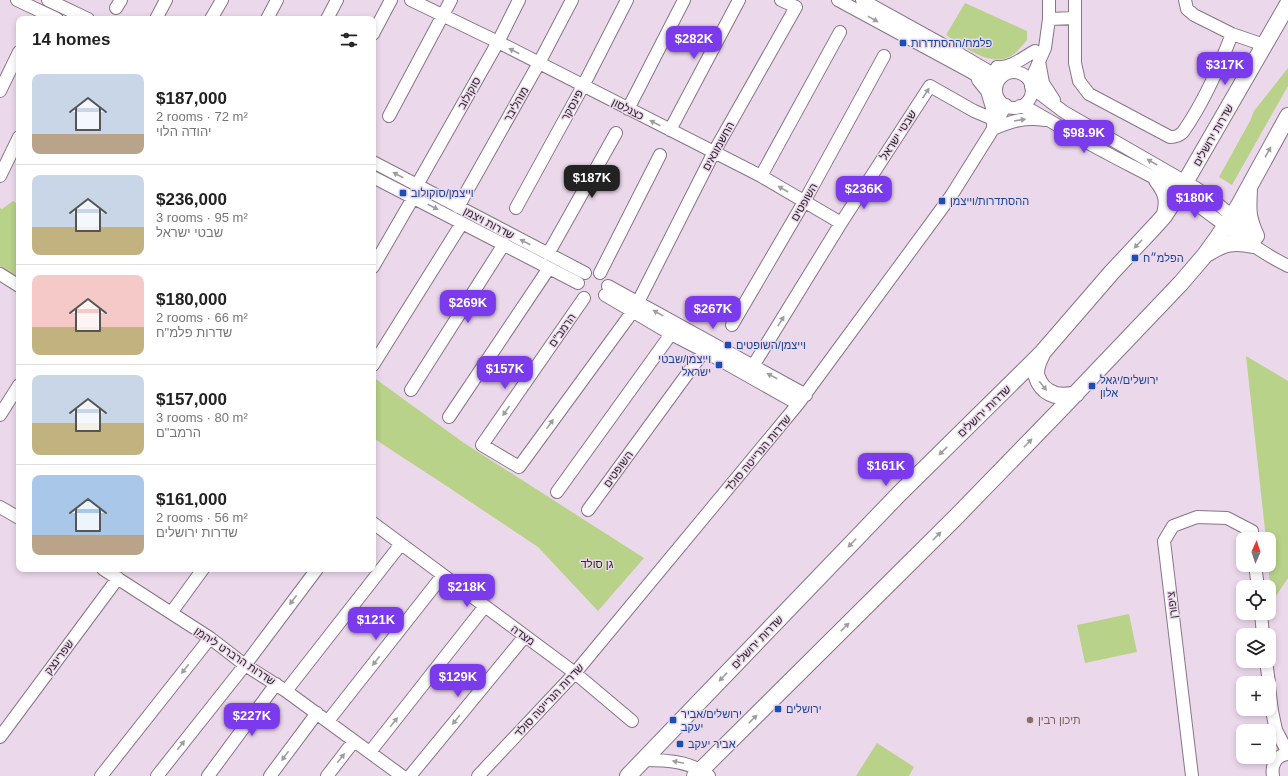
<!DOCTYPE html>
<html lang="en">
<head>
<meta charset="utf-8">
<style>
  :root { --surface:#fff; --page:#f2f2f2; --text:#222; --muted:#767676; --line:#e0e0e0; --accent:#7c3aed }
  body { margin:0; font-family:Arial,Heebo,sans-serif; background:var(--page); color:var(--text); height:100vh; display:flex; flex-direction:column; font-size:15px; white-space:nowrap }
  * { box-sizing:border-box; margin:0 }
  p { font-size:13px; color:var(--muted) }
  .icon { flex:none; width:22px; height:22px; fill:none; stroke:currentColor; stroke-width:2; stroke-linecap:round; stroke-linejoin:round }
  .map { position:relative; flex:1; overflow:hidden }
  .panel { position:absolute; left:16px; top:16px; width:360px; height:556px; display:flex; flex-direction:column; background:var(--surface); border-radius:8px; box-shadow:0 2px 6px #0003 }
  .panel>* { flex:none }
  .needle { width:26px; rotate:3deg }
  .controls { position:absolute; left:1236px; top:532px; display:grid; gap:8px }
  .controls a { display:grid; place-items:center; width:40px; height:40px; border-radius:8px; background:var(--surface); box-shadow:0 2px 6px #0003; font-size:20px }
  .price { position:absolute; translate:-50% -34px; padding:0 9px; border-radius:8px; background:var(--accent); color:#fff; font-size:13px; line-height:26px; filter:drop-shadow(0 1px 2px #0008) }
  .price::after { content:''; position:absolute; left:50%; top:24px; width:12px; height:9px; margin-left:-6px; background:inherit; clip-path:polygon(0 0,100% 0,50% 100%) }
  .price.active { background:#222; color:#fff }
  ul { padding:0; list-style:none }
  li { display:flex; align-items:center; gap:12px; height:100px; padding:0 16px }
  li+li { border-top:1px solid var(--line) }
  li span { display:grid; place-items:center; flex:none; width:112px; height:80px; border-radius:8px; color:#555 }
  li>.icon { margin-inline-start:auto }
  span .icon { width:48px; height:48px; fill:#fffc; stroke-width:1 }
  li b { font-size:17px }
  h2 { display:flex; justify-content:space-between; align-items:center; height:48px; padding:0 16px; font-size:17px }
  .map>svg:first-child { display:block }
  .green { fill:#b8d28a }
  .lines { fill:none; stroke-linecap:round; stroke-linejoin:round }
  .minor-casing { stroke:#877586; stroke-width:14 }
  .major-casing { stroke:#877586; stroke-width:18 }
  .minor { stroke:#fff; stroke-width:12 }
  .major { stroke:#fff; stroke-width:16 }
  .oneway { fill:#a09da0 }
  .transit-dot { fill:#1a4fb4; stroke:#ecd8eb; stroke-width:1.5 }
  .education-dot { fill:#8d6e63; stroke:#ecd8eb; stroke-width:1.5 }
  .labels { text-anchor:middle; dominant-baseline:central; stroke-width:3; stroke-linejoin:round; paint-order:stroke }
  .transit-label { font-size:11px; fill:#164399; stroke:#ecd8eb; text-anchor:start }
  .street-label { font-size:11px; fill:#2d252d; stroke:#ecd8eb }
  .park-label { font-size:11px; fill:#242f07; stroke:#ecd8eb }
  .education-label { font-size:11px; fill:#785e54; stroke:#ecd8eb; text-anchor:start }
</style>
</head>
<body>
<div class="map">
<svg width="1288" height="776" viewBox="0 0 1288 776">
  <rect width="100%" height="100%" fill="#ecd8eb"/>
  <!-- green -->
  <path class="green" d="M 965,3 L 1027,31 L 1027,40 C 1022,46 1017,52 1011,56 C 990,68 963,46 946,35 Z
    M 1288,68 L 1288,86 L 1232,185 L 1219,177 L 1250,121 L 1254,111 Z
    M 13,201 L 19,205 L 19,278 L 0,266 L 0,208 L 2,209 Z
    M 1246,356 L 1288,381 L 1288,578 L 1272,602 L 1268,565 L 1269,539 L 1266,539 Z
    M 373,377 L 464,443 L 644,558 L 598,611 L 538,547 L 445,485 L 373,438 Z
    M 1129,614 L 1137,652 L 1085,663 L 1077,625 Z
    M 877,743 L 914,767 L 909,776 L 856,776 Z"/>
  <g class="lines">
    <!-- minor casing -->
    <g class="minor-casing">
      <path id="minor" d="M 17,0 L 57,19
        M 48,0 L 88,19
        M 411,0 L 498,42 L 761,176 L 841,223
        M 838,0 L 971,72 L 996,88
        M 862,0 L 956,52 L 1000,78
        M 1075,0 L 1075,63 L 1079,81 L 1089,94 L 1170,137 C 1176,137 1179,136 1183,132 C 1204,102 1219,68 1232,34
        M 1185,0 L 1187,9 L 1194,15 L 1232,34 L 1264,45
        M 116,8 L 121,0
        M 156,19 L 166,0
        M 211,19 L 222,0
        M 267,19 L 277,0
        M 327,19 L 337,0
        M 1049,19 L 1075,18
        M 373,34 L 391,0
        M 1039,61 L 1043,83 L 1054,100
        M 997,67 C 1010,69 1024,57 1035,51
        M996 90a18 18 0 1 1 36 0a18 18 0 1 1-36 0Z
        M 978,80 L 987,91 L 993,111 L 993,129 C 1012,121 1024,117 1045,120
        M 1030,82 L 1045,48 L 1049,19 L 1049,0
        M 1031,87 L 1064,112 L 1196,188 L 1212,199 L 1254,235
        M 0,91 L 19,52
        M 1020,106 L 1031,110 C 1056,124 1080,139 1105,152 C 1130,166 1156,177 1180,193 C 1216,217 1248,246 1288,266
        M 628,109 L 684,0
        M 389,116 L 451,0
        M 670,130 L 739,0
        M 373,162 L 585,273
        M 0,176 L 19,137
        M 761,176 L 840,32
        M 373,177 L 578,283
        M 417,185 L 498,42 L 519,0
        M 458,207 L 539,63 L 572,0
        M 516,208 L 583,86 L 627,0
        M 548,254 L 616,133
        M 373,267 L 413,198
        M 600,273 L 660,155
        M 0,274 L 19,286
        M 608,286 L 806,395
        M 605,295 L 671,334 L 704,351 L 798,404
        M 584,298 L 482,445 L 519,467 L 633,311
        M 638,302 L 714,152 L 796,7 L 781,0
        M 732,325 L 804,202 L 884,56
        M 373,365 L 462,223
        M 753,366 L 841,223 L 930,86 L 974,111 L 993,119
        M 411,390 L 504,244
        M 0,415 L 19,385
        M 449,417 L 549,268
        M 557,492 L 671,334
        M 0,507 L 19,518
        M 588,510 L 704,351
        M 373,523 L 575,673 L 632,721
        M 1255,565 L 1258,587
        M 103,569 L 210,638 L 245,665 L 286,691 L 402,776
        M 171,613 L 203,569
        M 1261,613 L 1263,635
        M 1266,661 L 1269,683
        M 1269,687 L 1272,711 L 1276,730 L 1288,753
        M 286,691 L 401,544
        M 328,721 L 443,575
        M 0,737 L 118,578
        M 370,752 L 485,606
        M 644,760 C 667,760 690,761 709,776
        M 101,776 L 210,638
        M 157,776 L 245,665 L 317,569
        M 208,776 L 276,684
        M 270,776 L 317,713
        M 327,776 L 354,741
        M 410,776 L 525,636
        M 478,776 L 575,673 L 798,404 L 951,196 L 993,129 L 1006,105
        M 1192,776 L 1164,541 L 1173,526 L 1197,517 L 1227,518 L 1252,531 L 1252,539
        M 1273,776 C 1271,765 1276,755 1288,754"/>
    </g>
    <!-- major casing -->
    <g class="major-casing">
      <path id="major" d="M 1157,180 C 1166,192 1169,199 1165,214
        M 1249,189 C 1248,211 1247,216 1256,236
        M 1208,253 C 1224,243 1233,241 1253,245
        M 1042,354 C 1039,360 1036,366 1036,373 C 1036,376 1038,379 1039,382 C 1047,396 1061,398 1076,394
        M 628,776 L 899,494 L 1042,353 L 1112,272 L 1156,225 L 1164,216 L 1179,193 L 1288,4
        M 695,776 L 955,518 L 1059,411 L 1181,283 L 1205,255 L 1218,237 L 1238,207 L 1288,116"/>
    </g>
    <!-- minor -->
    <use href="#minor" class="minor"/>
    <!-- major -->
    <use href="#major" class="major"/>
  </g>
  <!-- one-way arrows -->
  <defs><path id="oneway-solid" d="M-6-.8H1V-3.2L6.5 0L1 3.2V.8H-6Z"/></defs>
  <g class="oneway">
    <use href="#oneway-solid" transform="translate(873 19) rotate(29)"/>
    <use href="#oneway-solid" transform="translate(514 51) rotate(-153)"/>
    <use href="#oneway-solid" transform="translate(926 93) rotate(-57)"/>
    <use href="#oneway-solid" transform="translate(1020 120) rotate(-9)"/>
    <use href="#oneway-solid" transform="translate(655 123) rotate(-153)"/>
    <use href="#oneway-solid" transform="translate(1268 152) rotate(-61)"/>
    <use href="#oneway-solid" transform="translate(1152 162) rotate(-150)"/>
    <use href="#oneway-solid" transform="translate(398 175) rotate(-152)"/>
    <use href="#oneway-solid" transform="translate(783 189) rotate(-150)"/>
    <use href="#oneway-solid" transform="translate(433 207) rotate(27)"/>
    <use href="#oneway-solid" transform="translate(525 242) rotate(-152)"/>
    <use href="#oneway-solid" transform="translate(1138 244) rotate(134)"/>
    <use href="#oneway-solid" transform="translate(658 313) rotate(-151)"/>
    <use href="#oneway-solid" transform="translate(781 321) rotate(-58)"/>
    <use href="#oneway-solid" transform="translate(772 376) rotate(-152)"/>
    <use href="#oneway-solid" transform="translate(1043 386) rotate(51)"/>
    <use href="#oneway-solid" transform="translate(506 411) rotate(125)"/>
    <use href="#oneway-solid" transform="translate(550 424) rotate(-54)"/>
    <use href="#oneway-solid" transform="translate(1028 443) rotate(-46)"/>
    <use href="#oneway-solid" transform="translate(943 451) rotate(136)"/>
    <use href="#oneway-solid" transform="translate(937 536) rotate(-45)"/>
    <use href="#oneway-solid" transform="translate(852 543) rotate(134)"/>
    <use href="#oneway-solid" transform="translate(293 600) rotate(127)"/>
    <use href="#oneway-solid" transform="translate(845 627) rotate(-45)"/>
    <use href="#oneway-solid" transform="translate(376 661) rotate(128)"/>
    <use href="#oneway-solid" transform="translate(185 669) rotate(128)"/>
    <use href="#oneway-solid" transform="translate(723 677) rotate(134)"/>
    <use href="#oneway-solid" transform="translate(753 719) rotate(-45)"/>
    <use href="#oneway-solid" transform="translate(456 720) rotate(129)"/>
    <use href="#oneway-solid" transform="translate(394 722) rotate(-52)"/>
    <use href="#oneway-solid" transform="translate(181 745) rotate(-52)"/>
    <use href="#oneway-solid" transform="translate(285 756) rotate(126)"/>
    <use href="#oneway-solid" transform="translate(341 758) rotate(-52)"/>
    <use href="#oneway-solid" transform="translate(678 762) rotate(-168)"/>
  </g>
  <!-- markers -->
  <g class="transit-dot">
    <rect x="899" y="39" width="8" height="8" rx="2"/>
    <rect x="399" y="189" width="8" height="8" rx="2"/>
    <rect x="938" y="197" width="8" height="8" rx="2"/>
    <rect x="1131" y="254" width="8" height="8" rx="2"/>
    <rect x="724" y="341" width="8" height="8" rx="2"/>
    <rect x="715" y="361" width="8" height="8" rx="2"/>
    <rect x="1088" y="382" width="8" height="8" rx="2"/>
    <rect x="774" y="705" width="8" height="8" rx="2"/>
    <rect x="669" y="716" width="8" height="8" rx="2"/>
    <rect x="676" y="740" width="8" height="8" rx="2"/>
  </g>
  <circle class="education-dot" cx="1030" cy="720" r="4"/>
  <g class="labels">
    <!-- transit labels -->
    <g class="transit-label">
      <text x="911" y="43">פלמח/ההסתדרות</text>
      <text x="411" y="193">וייצמן/סוקולוב</text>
      <text x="950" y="201">ההסתדרות/וייצמן</text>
      <text x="1143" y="258">הפלמ״ח</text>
      <text x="736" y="345">וייצמן/השופטים</text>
      <text x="711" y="359" text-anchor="end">וייצמן/שבטי<tspan x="711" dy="13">ישראל</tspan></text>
      <text x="1100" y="380">ירושלים/יגאל<tspan x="1100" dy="13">אלון</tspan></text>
      <text x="786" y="709">ירושלים</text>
      <text x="681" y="714">ירושלים/אביר<tspan x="681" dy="13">יעקב</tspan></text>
      <text x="688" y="744">אביר יעקב</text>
    </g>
    <!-- street labels -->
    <g class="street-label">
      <text transform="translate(469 93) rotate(-61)">סוקולוב</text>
      <text transform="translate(516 104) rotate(-60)">מוהליבר</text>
      <text transform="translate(572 105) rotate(-61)">פינסקר</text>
      <text transform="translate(628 109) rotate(27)">כצנלסון</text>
      <text transform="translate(898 135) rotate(-57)">שבטי ישראל</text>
      <text transform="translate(1213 135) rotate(-60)">שדרות ירושלים</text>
      <text transform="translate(718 146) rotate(-61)">החשמונאים</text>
      <text transform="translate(804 202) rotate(-60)">השופטים</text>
      <text transform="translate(489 223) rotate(28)">שדרות ויצמן</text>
      <text transform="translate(562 330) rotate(-55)">הרמב"ם</text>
      <text transform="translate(984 411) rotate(-44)">שדרות ירושלים</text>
      <text transform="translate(758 453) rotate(-50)">שדרות הנרייטה סולד</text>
      <text transform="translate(618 469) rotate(-54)">השופטים</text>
      <text transform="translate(1172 605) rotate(-97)">ציפורן</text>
      <text transform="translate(523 635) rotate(36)">מצדה</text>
      <text transform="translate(757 642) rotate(-46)">שדרות ירושלים</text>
      <text transform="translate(235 656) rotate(34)">שדרות הרברט ליהמן</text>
      <text transform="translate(59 657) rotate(-53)">שפרינצק</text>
      <text transform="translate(549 700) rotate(-47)">שדרות הנרייטה סולד</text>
    </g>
    <!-- park labels -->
    <g class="park-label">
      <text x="597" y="564">גן סולד</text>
    </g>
    <!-- education labels -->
    <g class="education-label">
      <text x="1038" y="720">תיכון רבין</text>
    </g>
  </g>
</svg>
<div class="controls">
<a><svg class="needle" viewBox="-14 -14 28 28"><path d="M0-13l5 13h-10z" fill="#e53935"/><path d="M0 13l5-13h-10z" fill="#767676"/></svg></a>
<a><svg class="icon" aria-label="locate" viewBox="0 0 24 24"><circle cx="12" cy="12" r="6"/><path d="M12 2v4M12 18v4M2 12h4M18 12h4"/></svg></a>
<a><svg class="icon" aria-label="layers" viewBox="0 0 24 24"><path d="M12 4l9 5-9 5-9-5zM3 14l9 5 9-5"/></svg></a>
<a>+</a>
<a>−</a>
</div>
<b class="price" style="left:694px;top:60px">$282K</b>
<b class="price" style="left:1225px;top:86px">$317K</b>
<b class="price" style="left:1084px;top:154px">$98.9K</b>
<b class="price active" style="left:592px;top:199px">$187K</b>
<b class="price" style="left:864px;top:210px">$236K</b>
<b class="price" style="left:1195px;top:219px">$180K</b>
<b class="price" style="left:468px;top:324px">$269K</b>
<b class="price" style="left:713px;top:330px">$267K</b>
<b class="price" style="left:505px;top:390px">$157K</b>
<b class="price" style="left:886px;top:487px">$161K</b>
<b class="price" style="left:467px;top:608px">$218K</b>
<b class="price" style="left:376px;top:641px">$121K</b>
<b class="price" style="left:458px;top:698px">$129K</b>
<b class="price" style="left:252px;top:737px">$227K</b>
<section class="panel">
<h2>14 homes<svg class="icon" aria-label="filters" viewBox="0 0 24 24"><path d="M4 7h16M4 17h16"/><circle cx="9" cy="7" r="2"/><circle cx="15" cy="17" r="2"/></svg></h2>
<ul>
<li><span style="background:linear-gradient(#c9d6e8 75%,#b9a48a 0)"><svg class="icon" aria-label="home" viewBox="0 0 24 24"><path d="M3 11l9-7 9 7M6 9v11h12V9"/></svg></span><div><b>$187,000</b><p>2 rooms · 72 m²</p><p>יהודה הלוי</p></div></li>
<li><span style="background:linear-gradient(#c9d6e8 65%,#c2b280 0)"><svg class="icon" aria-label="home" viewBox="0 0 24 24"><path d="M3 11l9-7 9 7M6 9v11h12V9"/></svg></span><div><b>$236,000</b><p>3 rooms · 95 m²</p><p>שבטי ישראל</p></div></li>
<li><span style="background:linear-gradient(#f6c9c9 65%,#c2b280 0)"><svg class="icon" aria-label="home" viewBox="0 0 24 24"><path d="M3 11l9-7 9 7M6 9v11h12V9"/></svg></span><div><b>$180,000</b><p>2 rooms · 66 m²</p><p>שדרות פלמ&quot;ח</p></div></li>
<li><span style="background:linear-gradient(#c9d6e8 60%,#c2b280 0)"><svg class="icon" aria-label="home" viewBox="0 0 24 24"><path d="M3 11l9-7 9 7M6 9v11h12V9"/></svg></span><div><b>$157,000</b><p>3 rooms · 80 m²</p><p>הרמב&quot;ם</p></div></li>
<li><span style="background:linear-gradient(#a9c7e8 75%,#b9a48a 0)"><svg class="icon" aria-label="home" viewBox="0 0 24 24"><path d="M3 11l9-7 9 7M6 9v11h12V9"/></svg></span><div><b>$161,000</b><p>2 rooms · 56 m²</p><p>שדרות ירושלים</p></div></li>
</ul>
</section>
</div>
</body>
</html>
